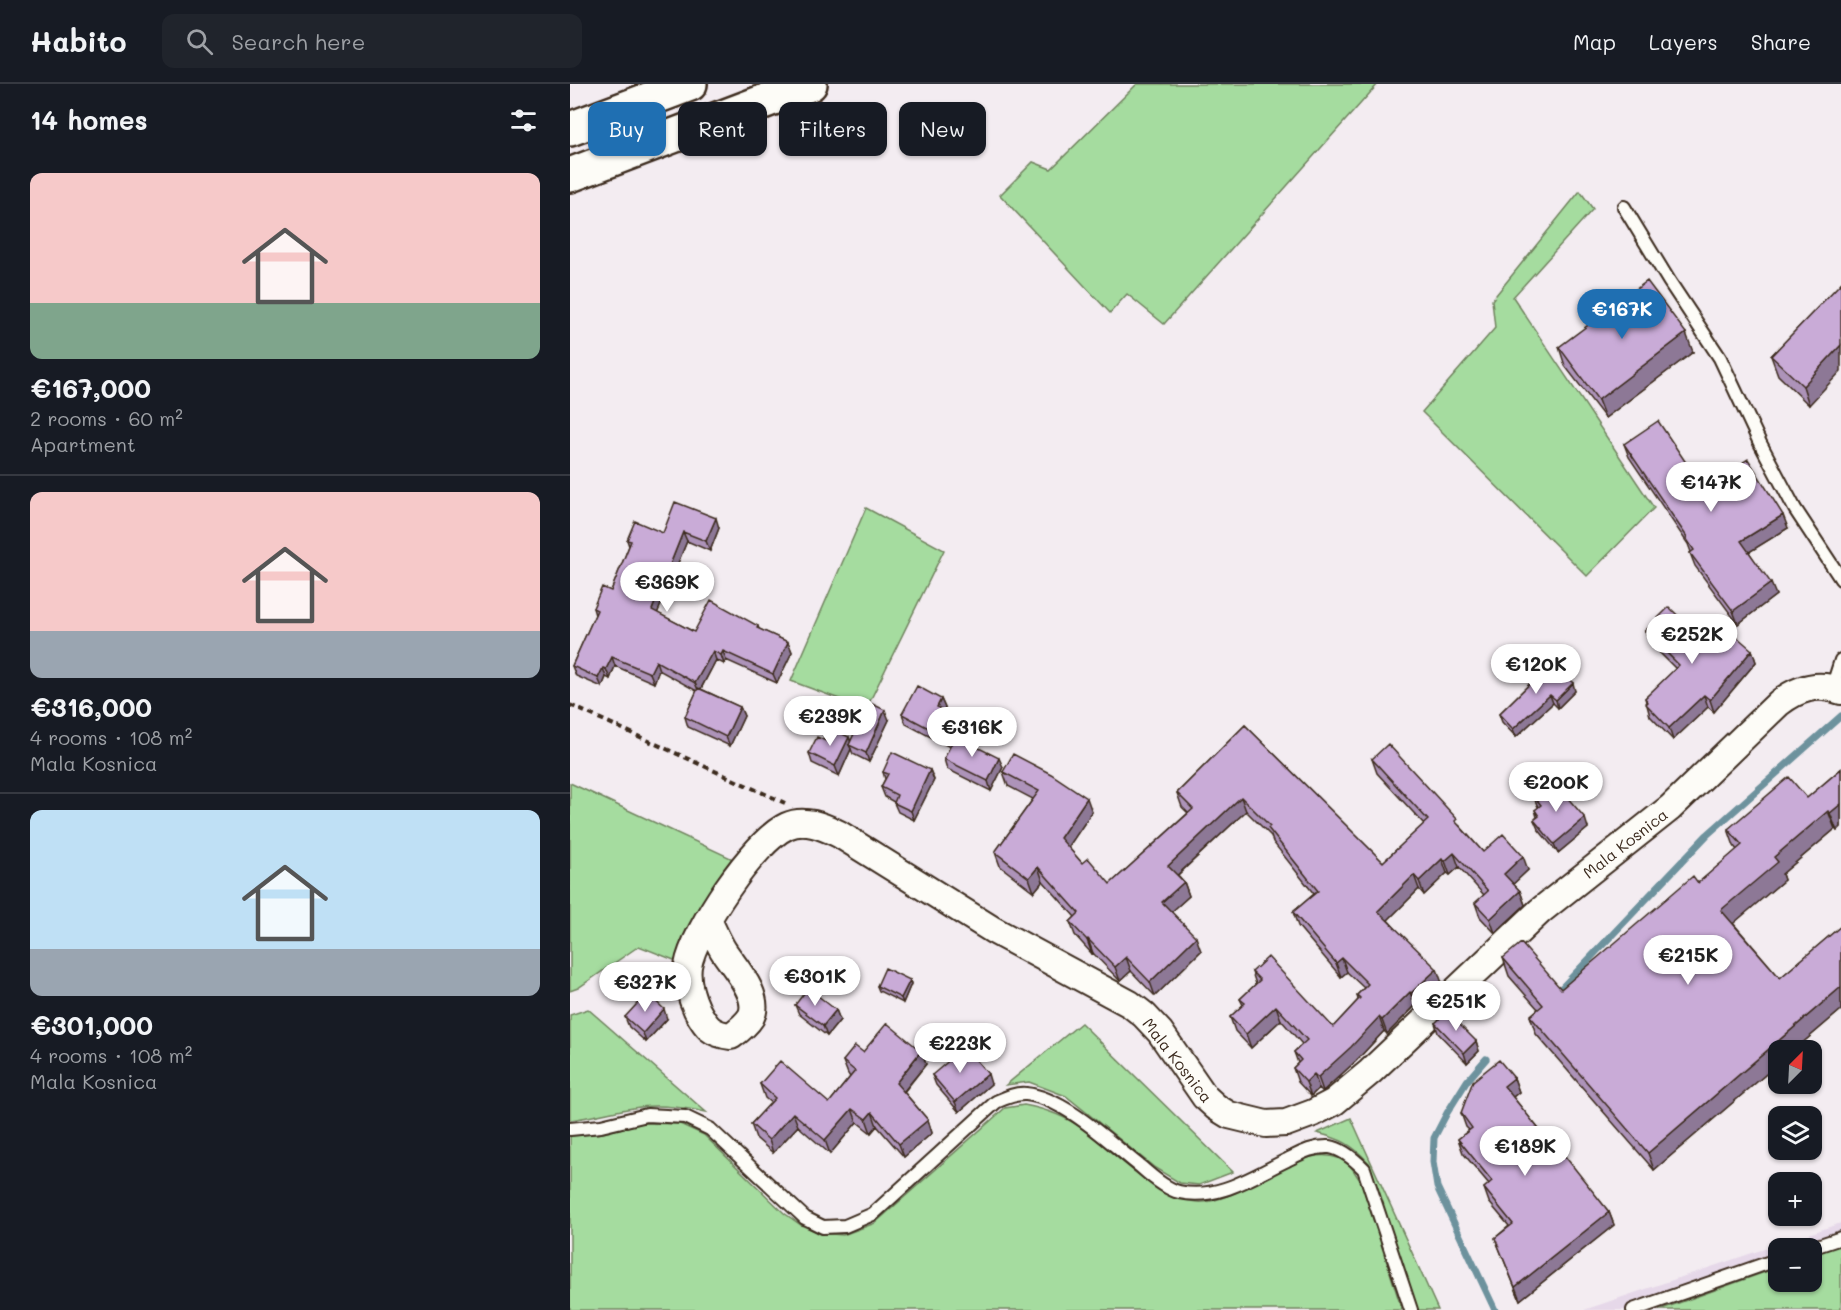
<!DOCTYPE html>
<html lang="en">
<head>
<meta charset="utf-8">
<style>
  :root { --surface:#171b24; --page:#20242c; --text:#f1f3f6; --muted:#9ea1a6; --line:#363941; --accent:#1f6fb2 }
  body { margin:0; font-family:Mali,sans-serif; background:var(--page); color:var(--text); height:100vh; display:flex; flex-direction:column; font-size:22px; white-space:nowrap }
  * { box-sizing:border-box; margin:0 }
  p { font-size:20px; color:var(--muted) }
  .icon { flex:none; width:33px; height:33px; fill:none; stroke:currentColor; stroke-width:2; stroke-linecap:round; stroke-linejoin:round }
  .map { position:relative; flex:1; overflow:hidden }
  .side { display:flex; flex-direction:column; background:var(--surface); width:570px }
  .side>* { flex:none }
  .top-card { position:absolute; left:18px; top:18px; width:570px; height:54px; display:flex; gap:12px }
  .needle { width:39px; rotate:24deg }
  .controls { position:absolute; left:1198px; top:956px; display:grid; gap:12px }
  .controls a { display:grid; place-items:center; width:54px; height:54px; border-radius:12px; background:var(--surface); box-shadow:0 2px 4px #0004; font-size:30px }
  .price { position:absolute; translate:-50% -51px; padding:0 14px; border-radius:21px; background:#fff; color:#222; font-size:20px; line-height:39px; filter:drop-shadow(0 2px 3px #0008) }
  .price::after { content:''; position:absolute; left:50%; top:36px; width:18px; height:14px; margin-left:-9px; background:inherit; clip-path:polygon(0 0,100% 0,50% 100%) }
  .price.selected { background:var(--accent); color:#fff }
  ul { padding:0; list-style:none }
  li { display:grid; align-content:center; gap:12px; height:318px; padding:0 30px }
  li+li { border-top:2px solid var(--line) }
  li span { display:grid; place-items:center; height:186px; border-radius:12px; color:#555 }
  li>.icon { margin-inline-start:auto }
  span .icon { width:108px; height:108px; fill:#fffc; stroke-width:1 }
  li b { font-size:26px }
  h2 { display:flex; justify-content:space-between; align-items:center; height:72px; padding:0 30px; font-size:26px }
  .chip { padding:0 21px; border-radius:12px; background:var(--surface); box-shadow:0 2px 4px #0004; font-size:21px; line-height:54px }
  .chip.selected { background:var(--accent); color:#fff }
  header { display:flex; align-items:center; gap:36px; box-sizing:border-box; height:84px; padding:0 30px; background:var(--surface); border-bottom:2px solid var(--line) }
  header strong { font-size:28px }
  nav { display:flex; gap:33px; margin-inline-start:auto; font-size:21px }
  .search { width:420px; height:54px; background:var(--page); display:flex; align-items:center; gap:15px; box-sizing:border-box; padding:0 21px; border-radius:12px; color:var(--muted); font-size:22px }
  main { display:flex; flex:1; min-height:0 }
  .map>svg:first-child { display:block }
  .built { fill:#e6d8e9; fill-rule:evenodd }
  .green { fill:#a5dc9f; stroke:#70835e; stroke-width:1.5 }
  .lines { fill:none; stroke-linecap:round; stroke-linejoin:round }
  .stream { stroke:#6d929d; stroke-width:7 }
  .service-casing { stroke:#3b2a1e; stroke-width:16 }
  .minor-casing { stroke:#3b2a1e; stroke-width:30 }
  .motorway-casing { stroke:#3b2a1e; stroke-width:38 }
  .path { stroke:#3b2a1e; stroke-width:4; stroke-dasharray:6 4.5; stroke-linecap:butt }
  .service { stroke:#fdfcf7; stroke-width:12 }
  .minor { stroke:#fdfcf7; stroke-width:26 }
  .motorway { stroke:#fdfcf7; stroke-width:33 }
  .wall { fill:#ad93b9; stroke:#3b2a1e; stroke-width:1.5 }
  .shaded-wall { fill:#8d7896; stroke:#3b2a1e; stroke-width:1.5 }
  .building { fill:#c9abd7; stroke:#3b2a1e; stroke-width:1.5 }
  .labels { text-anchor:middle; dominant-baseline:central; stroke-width:4.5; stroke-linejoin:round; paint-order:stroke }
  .street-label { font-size:16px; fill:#3b2a1e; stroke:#fdfcf7 }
</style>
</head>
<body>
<header>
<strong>Habito</strong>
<div class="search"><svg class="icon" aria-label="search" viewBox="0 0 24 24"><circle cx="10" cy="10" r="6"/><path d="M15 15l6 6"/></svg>Search here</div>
<nav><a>Map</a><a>Layers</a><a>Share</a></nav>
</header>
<main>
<section class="side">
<h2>14 homes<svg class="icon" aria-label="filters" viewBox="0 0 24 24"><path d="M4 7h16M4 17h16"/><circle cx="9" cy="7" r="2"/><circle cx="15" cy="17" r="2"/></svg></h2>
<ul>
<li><span style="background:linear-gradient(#f6c9c9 70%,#7fa58c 0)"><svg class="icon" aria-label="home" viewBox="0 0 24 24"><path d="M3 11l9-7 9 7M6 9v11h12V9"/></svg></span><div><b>€167,000</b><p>2 rooms · 60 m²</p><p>Apartment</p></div></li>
<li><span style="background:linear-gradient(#f6c9c9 75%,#9aa5b1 0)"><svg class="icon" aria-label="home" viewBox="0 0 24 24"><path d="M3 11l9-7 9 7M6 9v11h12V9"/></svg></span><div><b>€316,000</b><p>4 rooms · 108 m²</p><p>Mala Kosnica</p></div></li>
<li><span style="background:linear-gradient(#bfe0f5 75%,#9aa5b1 0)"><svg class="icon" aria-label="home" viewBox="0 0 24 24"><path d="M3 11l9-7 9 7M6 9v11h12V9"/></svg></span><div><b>€301,000</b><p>4 rooms · 108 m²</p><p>Mala Kosnica</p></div></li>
</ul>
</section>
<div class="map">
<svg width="1271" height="1226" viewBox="0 0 1271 1226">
  <rect width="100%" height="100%" fill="#f3ecf1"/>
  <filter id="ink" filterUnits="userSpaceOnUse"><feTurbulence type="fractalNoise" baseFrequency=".0167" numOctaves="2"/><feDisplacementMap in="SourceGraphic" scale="12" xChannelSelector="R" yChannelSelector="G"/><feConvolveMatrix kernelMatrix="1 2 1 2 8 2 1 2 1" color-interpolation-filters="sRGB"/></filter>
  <g filter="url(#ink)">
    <!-- built -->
    <path class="built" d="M 1271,1139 L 1271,1226 L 1014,1226 ZM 1209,1164 L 1242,1164 L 1242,1197 L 1209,1197 Z"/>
    <!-- green -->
    <path class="green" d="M 567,0 L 808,0 L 594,240 L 557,210 L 540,229 L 430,111 L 463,78 L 481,85 Z
      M 1010,107 L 1023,125 L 943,213 L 1084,424 L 1017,492 L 852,328 L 925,244 L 922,216 Z
      M 296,424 L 374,466 L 296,625 L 221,597 Z
      M 0,699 L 165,776 L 109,878 L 69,862 L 8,904 L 0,907 Z
      M 18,925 L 136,1028 C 115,1024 93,1020 70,1023 C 47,1026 24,1033 0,1036 L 0,931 Z
      M 511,939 L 663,1088 L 629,1101 L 610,1099 L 585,1084 L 496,1012 L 459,998 L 436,1001 Z
      M 454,1021 C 476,1025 495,1032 513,1045 C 546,1069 585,1115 627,1118 C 673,1122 740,1044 780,1082 C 784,1086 787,1093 791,1097 L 832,1226 L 0,1226 L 0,1052 L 33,1049 L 72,1039 L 110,1040 L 134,1051 L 214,1129 L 231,1141 L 250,1149 L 273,1151 L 305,1139 L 435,1024 Z
      M 781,1034 L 868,1226 L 848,1226 L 799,1079 C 782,1060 771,1055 747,1049 Z
      M 1271,1160 L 1271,1226 L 1089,1226 L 1209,1183 L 1209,1197 L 1242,1197 L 1242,1171 Z"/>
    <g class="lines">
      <!-- stream -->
      <path class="stream" d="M 985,911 L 1137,751 L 1271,632
        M 916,975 L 897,997 L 877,1029 L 864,1054 L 863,1078 L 867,1103 L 925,1226"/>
      <!-- service casing -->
      <g class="service-casing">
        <path id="service" d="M 1054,123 L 1099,197 L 1150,274 L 1190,359 L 1225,425 L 1271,495
          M 1262,604 L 1271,576
          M 0,1045 L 31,1042 L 77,1031 L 115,1033 L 140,1045 L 235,1134 L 253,1143 L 275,1142 L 303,1130 L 426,1018 C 435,1014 445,1009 456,1010 C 495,1014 541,1060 571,1083 C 581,1092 596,1105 609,1108 C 648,1117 683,1092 717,1076 C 731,1069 743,1062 760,1063 C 773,1065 785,1076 794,1085 L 841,1226
          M 1241,1164 L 1271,1154
          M 1063,1226 L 1209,1175"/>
      </g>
      <!-- minor casing -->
      <g class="minor-casing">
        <path id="minor" d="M 138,836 C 143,846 147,856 153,866 C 163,882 192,912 181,933 C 176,941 168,947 161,952 C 141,950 136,943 127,926 C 121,913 116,897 118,882 C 124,847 184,757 217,742 C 234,734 253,742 269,750 L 423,846 L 560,920 L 574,931 L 590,948 L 635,1013 L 646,1023 L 659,1031 L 696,1040 L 716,1039 L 743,1029 L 764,1018 L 800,988 L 970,827 L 1100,724 L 1209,619 C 1228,604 1248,598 1271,607"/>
      </g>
      <!-- motorway casing -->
      <g class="motorway-casing">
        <path id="motorway" d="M 0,45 L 120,0
          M 0,91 L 240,0"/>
      </g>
      <!-- path -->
      <path class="path" d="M 0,621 L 215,719"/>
      <!-- service -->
      <use href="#service" class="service"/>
      <!-- minor -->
      <use href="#minor" class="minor"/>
      <!-- motorway -->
      <use href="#motorway" class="motorway"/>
    </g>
    <!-- wall -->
    <path class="wall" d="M 1271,199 L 1239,321 L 1208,291 L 1201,272 Z
      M 989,263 L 1123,268 L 1035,334 L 995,282 Z
      M 1054,360 L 1133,404 L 1218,444 L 1179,468 L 1206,511 L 1168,540 L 1125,482 L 1120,469 L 1121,468 L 1118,460 L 1059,373 Z
      M 149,444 L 140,467 L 117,457 L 87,529 L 124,548 L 188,542 L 189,545 L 218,558 L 222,568 L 207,599 L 156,576 L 154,580 L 146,576 L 131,605 L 170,623 L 174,632 L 160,662 L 118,643 L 115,633 L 127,607 L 89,586 L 84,599 L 45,582 L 40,595 L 36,593 L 32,603 L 6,592 L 2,582 L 25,531 L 23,524 L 41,507 L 59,462 L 57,456 L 93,449 Z
      M 1075,547 L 1136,559 L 1182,566 L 1186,578 L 1144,628 L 1138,623 L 1103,656 L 1080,632 L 1075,614 L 1106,585 L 1080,559 Z
      M 982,578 L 1005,607 L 988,624 L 983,619 L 946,653 L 932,638 L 929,630 Z
      M 371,615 L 375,624 L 374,627 L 395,646 L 391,655 L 433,683 L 421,707 L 377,685 L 374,675 L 380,663 L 336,640 L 332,630 Z
      M 319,636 L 299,678 L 283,670 L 281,665 L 269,692 L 242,679 L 239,669 L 256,657 L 279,653 L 281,658 Z
      M 675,641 L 813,778 L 854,740 L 807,689 L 802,675 L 890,742 L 913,768 L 958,786 L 943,800 L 950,807 L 955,821 L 925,849 L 910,833 L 905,819 L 914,811 L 889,783 L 880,791 L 877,789 L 854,811 L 849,805 L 818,836 L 872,899 L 846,923 L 845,922 L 817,950 L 814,947 L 786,977 L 753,1007 L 752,1007 L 749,1004 L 741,1012 L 728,998 L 723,984 L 728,979 L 724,968 L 732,960 L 711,936 L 681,964 L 665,947 L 660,933 L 673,921 L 670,915 L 686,900 L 682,888 L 763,943 L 788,916 L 787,911 L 794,904 L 777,888 L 771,893 L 728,842 L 723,828 L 744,810 L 703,758 L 701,752 L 676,727 L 608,791 L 614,798 L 619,812 L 601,828 L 631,867 L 585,912 L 561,887 L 550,897 L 523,869 L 522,870 L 505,851 L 500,838 L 505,833 L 473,797 L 464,808 L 430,782 L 425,768 L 463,715 L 438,702 L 433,688 L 522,728 L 498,763 L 512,779 L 540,800 L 618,729 L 612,723 L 607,709 Z
      M 1271,685 L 1271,743 L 1267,747 L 1265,745 L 1212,790 L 1214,796 L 1163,839 L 1210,894 L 1271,842 L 1271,926 L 1224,966 L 1209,966 L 1209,979 L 1084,1086 L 966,950 L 960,932 L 968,925 L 939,892 L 933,874 L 991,905 L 1128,799 L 1167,766 L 1164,762 L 1158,745 L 1237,714 Z
      M 360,686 L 364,696 L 344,736 L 328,728 L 324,719 L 324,718 L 315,713 L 311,703 L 315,695 L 313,688 Z
      M 986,709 L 1018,744 L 988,769 L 968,745 L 964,736 L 967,733 L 965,726 L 969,724 L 967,721 L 963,711 Z
      M 340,896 L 341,900 L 333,919 L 309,907 L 307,902 Z
      M 225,921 L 266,926 L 270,936 L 257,952 L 229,930 Z
      M 55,933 L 97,935 L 76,958 L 59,943 Z
      M 865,939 L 906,957 L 909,967 L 897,979 L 868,949 Z
      M 351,967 L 356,980 L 334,1008 L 358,1036 L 362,1049 L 334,1073 L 307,1042 L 301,1049 L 287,1038 L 260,1070 L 228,1042 L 203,1069 L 186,1054 L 181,1040 L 201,1019 L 195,1014 L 190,1000 L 259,1019 L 280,993 L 278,990 L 273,977 Z
      M 362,991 L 421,1000 L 389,1028 L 366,1001 Z
      M 944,994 L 949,1008 L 943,1013 L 976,1054 L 1039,1128 L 1044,1141 L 950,1216 L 925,1154 L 939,1142 L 919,1118 L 914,1104 L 919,1100 L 893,1069 L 888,1055 L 899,1046 L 896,1043 L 891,1029 Z"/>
    <!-- shaded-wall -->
    <path class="shaded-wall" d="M 1116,249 L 1123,268 L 1035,334 L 1028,316 Z
      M 1271,261 L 1271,287 L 1239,321 L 1233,302 Z
      M 1213,431 L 1218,444 L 1176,470 L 1171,457 Z
      M 146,434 L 149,444 L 140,467 L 136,457 Z
      M 113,448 L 117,457 L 85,535 L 82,526 Z
      M 1201,499 L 1206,511 L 1168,540 L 1163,527 Z
      M 218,558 L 222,568 L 207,599 L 203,590 Z
      M 1182,566 L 1186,578 L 1144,628 L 1140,616 Z
      M 143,567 L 146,576 L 129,608 L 125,599 Z
      M 153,567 L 156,576 L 154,580 L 151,571 Z
      M 42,573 L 45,582 L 40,595 L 36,585 Z
      M 86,577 L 89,586 L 84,599 L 80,589 Z
      M 33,584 L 36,593 L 32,603 L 28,594 Z
      M 1003,599 L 1005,607 L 988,624 L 986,616 Z
      M 980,611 L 983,619 L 946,653 L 943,645 Z
      M 1134,611 L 1138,623 L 1103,656 L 1099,644 Z
      M 371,615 L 375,624 L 370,633 L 367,623 Z
      M 170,623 L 174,632 L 160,662 L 156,653 Z
      M 315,626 L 319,636 L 299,678 L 296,669 Z
      M 392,636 L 395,646 L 385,666 L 381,656 Z
      M 279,653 L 282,662 L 279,661 L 281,665 L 269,692 L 265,682 Z
      M 429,674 L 433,683 L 421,707 L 418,697 Z
      M 360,686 L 364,696 L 344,736 L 341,727 Z
      M 671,713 L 676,727 L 603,795 L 598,782 Z
      M 517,714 L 522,728 L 495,768 L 490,754 Z
      M 1271,720 L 1271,743 L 1267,747 L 1260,729 Z
      M 1258,727 L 1265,745 L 1212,790 L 1214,796 L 1158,844 L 1151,826 L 1204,773 Z
      M 1015,734 L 1018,744 L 988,769 L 984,760 Z
      M 884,769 L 889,783 L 880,791 L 875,777 Z
      M 953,772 L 958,786 L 939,804 L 934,790 Z
      M 872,775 L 877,789 L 854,811 L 849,797 Z
      M 468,783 L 473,797 L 464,808 L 459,794 Z
      M 844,791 L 849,805 L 813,841 L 808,827 Z
      M 614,798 L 619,812 L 597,832 L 592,818 Z
      M 950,807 L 955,821 L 925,849 L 920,835 Z
      M 626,853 L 631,867 L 585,912 L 580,898 Z
      M 518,855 L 523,869 L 522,870 L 517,856 Z
      M 556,873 L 561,887 L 550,897 L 545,883 Z
      M 772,874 L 777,888 L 771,893 L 766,879 Z
      M 867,885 L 872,899 L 846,923 L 841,909 Z
      M 340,896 L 341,900 L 333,919 L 331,914 Z
      M 1271,903 L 1271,926 L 1224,966 L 1209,966 L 1209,979 L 1084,1086 L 1078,1069 Z
      M 840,908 L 845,922 L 817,950 L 812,936 Z
      M 706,922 L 711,936 L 681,964 L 676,950 Z
      M 94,925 L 97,935 L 76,958 L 73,949 Z
      M 266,926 L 270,936 L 257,952 L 253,942 Z
      M 809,933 L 814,947 L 786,977 L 753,1007 L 748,993 Z
      M 906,957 L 909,967 L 897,979 L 894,969 Z
      M 351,967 L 356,980 L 330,1012 L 326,999 Z
      M 418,990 L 421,1000 L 389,1028 L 385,1018 Z
      M 744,990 L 749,1004 L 741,1012 L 736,998 Z
      M 944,994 L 949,1008 L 939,1016 L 934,1002 Z
      M 282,1025 L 287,1038 L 260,1070 L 255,1056 Z
      M 302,1028 L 307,1042 L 301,1049 L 296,1035 Z
      M 223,1029 L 228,1042 L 203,1069 L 199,1056 Z
      M 358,1036 L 362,1049 L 334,1073 L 329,1060 Z
      M 1039,1128 L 1044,1141 L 950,1216 L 945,1203 Z"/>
    <!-- building -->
    <path class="building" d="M 1077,197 L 1116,249 L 1028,316 L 989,263 Z
      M 1271,199 L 1271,261 L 1233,302 L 1201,272 Z
      M 1088,337 L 1133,404 L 1178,375 L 1213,431 L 1171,457 L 1201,499 L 1163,527 L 1120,469 L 1124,466 L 1116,454 L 1117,453 L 1054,360 Z
      M 105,418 L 146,434 L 136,457 L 113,448 L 82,526 L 124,548 L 141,516 L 188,542 L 187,544 L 218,558 L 203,590 L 153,567 L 151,571 L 143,567 L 125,599 L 86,577 L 80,589 L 42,573 L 36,585 L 33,584 L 28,594 L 2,582 L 27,526 L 23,524 L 32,503 L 41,507 L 61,457 L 57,456 L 65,437 L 93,449 Z
      M 1099,523 L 1136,559 L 1152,540 L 1182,566 L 1140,616 L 1134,611 L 1099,644 L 1076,620 L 1078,618 L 1075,614 L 1109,581 L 1075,547 Z
      M 982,578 L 1003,599 L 986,616 L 980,611 L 943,645 L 929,630 Z
      M 347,602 L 371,615 L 367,623 L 392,636 L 381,656 L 332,630 Z
      M 128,604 L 170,623 L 156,653 L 115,633 Z
      M 298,618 L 315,626 L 296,669 L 279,661 Z
      M 675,641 L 813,778 L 858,736 L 802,675 L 818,660 L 887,735 L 885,737 L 913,768 L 933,750 L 953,772 L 934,790 L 950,807 L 920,835 L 905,819 L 918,807 L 884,769 L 875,777 L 872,775 L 849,797 L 844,791 L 808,827 L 867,885 L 841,909 L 840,908 L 812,936 L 809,933 L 781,963 L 748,993 L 747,993 L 744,990 L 736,998 L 723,984 L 731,976 L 724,968 L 737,956 L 706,922 L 676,950 L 660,933 L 675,919 L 670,915 L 690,896 L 682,888 L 698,873 L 763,943 L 790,914 L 787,911 L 798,900 L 772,874 L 766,879 L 723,828 L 748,807 L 698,744 L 700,742 L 671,713 L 598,782 L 614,798 L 592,818 L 626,853 L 580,898 L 556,873 L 545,883 L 518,855 L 517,856 L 500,838 L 509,829 L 468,783 L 459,794 L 425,768 L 469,707 L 433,688 L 443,670 L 481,690 L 517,714 L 490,754 L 512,779 L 518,774 L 540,800 L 623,725 L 607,709 Z
      M 262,645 L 279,653 L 265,682 L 239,669 L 247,653 L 256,657 Z
      M 385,652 L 429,674 L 418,697 L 374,675 Z
      M 322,668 L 360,686 L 341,727 L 324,719 L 327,711 L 311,703 L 318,690 L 313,688 Z
      M 1271,685 L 1271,720 L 1260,729 L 1258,727 L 1204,773 L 1208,778 L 1151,826 L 1210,894 L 1271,842 L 1271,903 L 1078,1069 L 960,932 L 973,921 L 933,874 L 951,859 L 991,905 L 1123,792 L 1128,799 L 1172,761 L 1158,745 L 1219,693 L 1237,714 Z
      M 978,699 L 986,709 L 990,705 L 1015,734 L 984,760 L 964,736 L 969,732 L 965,726 L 971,721 L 963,711 Z
      M 315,884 L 340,896 L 331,914 L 307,902 Z
      M 238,904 L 266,926 L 253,942 L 225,921 Z
      M 77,909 L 94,925 L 73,949 L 55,933 Z
      M 877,928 L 906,957 L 894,969 L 865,939 Z
      M 317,939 L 351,967 L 326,999 L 358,1036 L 329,1060 L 302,1028 L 296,1035 L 282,1025 L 255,1056 L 223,1029 L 199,1056 L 181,1040 L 205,1014 L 190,1000 L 210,977 L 259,1019 L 285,987 L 273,977 L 285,962 L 293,968 Z
      M 395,963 L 418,990 L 385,1018 L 362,991 Z
      M 929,976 L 944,994 L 934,1002 L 976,1054 L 979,1052 L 1039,1128 L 945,1203 L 925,1154 L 943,1140 L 914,1104 L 922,1097 L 888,1055 L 902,1044 L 891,1029 L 903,997 Z"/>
  </g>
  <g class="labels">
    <!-- street labels -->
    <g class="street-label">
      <text transform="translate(1055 759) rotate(-38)">Mala Kosnica</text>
      <text transform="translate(608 976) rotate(52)">Mala Kosnica</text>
    </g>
  </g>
</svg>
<div class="controls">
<a><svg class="needle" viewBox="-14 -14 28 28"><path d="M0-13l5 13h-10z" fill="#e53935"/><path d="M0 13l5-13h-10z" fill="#9ea1a6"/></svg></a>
<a><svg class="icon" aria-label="layers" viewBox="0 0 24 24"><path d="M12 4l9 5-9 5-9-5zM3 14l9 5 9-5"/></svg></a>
<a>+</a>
<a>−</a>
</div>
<b class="price selected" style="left:1052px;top:256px">€167K</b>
<b class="price" style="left:1141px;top:429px">€147K</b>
<b class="price" style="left:97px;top:529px">€369K</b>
<b class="price" style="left:1122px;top:581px">€252K</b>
<b class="price" style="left:966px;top:611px">€120K</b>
<b class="price" style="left:260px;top:663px">€239K</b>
<b class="price" style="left:402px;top:674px">€316K</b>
<b class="price" style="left:986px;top:729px">€200K</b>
<b class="price" style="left:1118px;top:902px">€215K</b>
<b class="price" style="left:245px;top:923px">€301K</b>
<b class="price" style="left:75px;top:929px">€327K</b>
<b class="price" style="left:886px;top:948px">€251K</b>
<b class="price" style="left:390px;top:990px">€223K</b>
<b class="price" style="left:955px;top:1093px">€189K</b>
<div class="top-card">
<a class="chip selected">Buy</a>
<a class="chip">Rent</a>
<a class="chip">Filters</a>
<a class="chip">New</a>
</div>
</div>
</main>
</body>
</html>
